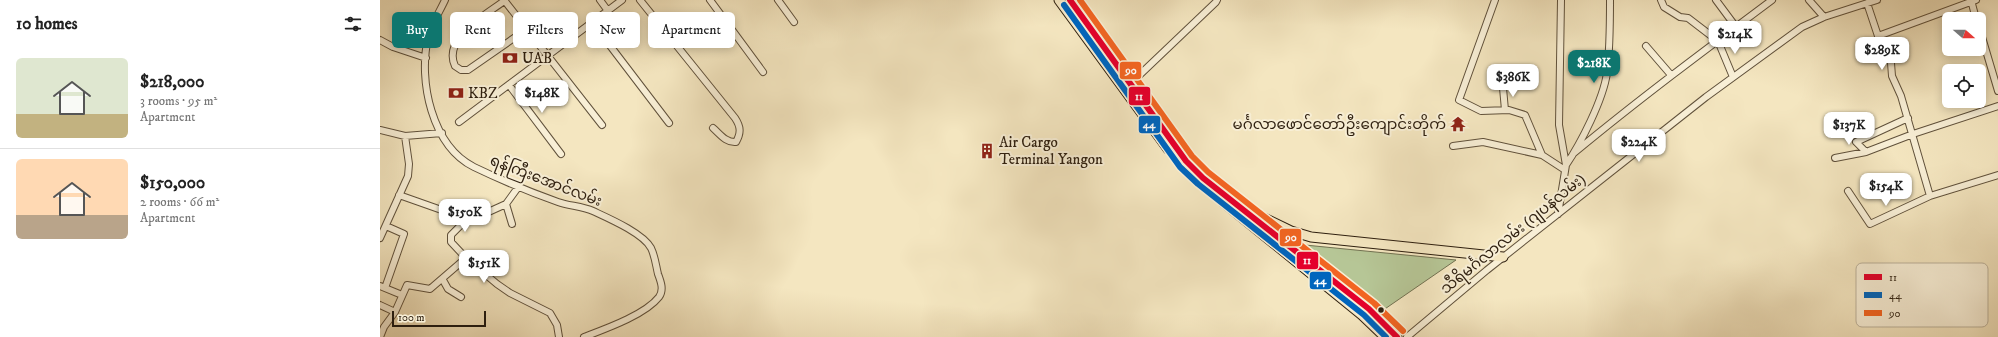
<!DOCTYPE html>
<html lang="en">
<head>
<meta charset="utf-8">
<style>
  :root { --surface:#fff; --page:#f6f6f6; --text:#222; --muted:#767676; --line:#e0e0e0; --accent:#0f766e }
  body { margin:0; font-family:"IM FELL DW Pica","Noto Sans Myanmar",serif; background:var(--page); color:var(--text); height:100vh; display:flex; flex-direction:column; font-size:15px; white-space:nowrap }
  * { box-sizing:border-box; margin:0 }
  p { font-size:13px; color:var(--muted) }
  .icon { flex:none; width:22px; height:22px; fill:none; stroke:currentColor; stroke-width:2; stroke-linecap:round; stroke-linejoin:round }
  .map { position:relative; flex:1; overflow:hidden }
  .panel { display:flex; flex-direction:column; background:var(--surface); width:380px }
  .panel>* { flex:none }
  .hud { position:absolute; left:12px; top:12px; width:380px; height:36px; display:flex; gap:8px }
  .needle { width:26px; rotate:110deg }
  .tools { position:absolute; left:1562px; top:12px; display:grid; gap:8px }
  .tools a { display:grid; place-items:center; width:44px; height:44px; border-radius:6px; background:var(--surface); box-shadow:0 2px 10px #0003; font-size:20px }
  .scale { position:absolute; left:12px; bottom:10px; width:94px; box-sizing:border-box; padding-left:4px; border:2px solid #2e1f0f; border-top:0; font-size:11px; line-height:14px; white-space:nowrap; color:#2e1f0f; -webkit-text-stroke:3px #f8efd6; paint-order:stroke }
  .price { position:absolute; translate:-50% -34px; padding:0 9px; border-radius:8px; background:#fff; color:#222; font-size:13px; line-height:26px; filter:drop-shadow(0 1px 2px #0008) }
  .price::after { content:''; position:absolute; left:50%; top:24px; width:12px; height:9px; margin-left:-6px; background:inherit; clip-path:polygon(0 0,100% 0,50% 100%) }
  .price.on { background:var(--accent); color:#fff }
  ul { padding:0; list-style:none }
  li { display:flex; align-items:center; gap:12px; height:100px; padding:0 16px }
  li+li { border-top:1px solid var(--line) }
  li span { display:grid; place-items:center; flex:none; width:112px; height:80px; border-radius:6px; color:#555 }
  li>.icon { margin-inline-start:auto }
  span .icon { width:48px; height:48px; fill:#fffc; stroke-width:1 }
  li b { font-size:17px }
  h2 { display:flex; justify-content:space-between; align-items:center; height:48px; padding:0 16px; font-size:17px }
  .tag { padding:0 14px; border-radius:6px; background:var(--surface); box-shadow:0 2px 10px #0003; font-size:14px; line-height:36px }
  .tag.on { background:var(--accent); color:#fff }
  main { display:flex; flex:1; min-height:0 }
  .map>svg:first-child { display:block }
  .green { fill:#b6c696; stroke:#727252 }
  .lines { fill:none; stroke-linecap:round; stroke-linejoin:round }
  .minor-casing { stroke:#60513b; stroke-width:8 }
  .highway-casing { stroke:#2e1f0f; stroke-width:11 }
  .minor { stroke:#f8efd6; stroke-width:6 }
  .highway { stroke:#f4e6c0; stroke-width:9 }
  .bus-1-casing { stroke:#f8efd6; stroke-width:9 }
  .bus-2-casing { stroke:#f8efd6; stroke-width:9 }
  .bus-3-casing { stroke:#f8efd6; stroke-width:9 }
  .bus-1 { stroke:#e4002b; stroke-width:6 }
  .bus-2 { stroke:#0065bd; stroke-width:6 }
  .bus-3 { stroke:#f26522; stroke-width:6 }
  .bus-dot { fill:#2e1f0f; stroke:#f8efd6; stroke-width:1.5 }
  .labels { text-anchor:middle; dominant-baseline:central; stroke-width:4; stroke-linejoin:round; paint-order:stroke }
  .poi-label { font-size:15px; fill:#2e1f0f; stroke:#f8efd6; text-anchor:start }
  .street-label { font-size:15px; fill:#2e1f0f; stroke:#f8efd6 }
  .key { fill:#f8efd6; stroke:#bbb19a; stroke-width:1 }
  .key-label { font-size:11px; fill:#2e1f0f }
  .line-badge { stroke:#f8efd6; stroke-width:1.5 }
  .badge-label { font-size:11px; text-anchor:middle; font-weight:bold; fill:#fff }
</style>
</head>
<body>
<main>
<section class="panel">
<h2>10 homes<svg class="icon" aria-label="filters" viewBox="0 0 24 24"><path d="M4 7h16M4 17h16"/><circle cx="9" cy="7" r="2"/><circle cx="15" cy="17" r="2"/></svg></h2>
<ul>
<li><span style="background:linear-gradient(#dfe7d0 70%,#c2b280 0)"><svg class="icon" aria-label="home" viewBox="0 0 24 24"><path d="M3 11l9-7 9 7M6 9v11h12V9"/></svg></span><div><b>$218,000</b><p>3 rooms · 95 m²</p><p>Apartment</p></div></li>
<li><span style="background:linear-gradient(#ffd9b3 70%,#b9a48a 0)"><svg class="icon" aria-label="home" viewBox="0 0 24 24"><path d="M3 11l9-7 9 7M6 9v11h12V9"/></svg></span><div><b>$150,000</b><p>2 rooms · 66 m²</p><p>Apartment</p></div></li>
</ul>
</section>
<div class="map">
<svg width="1618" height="337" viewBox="0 0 1618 337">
  <rect width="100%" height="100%" fill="#f4e6c0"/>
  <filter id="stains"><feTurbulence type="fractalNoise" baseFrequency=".005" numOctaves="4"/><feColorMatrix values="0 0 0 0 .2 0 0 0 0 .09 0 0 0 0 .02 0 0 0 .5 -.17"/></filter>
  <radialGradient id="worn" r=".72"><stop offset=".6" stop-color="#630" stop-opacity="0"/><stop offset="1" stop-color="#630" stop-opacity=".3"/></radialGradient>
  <!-- green -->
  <path class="green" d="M 925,245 L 1076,260 L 999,313 Z"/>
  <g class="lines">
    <!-- minor casing -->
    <g class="minor-casing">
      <path id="minor" d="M 65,0 C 59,13 51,25 48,38 C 38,81 52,146 94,167 C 121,180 150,192 178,202 C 189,206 202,206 213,211 C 228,218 263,233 271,248 C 275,256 276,266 278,274 C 281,282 284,290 279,297 C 265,315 225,329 204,337
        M 124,0 L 222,125
        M 220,0 L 228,11
        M 260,0 L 355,118 C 361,127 361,133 356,142 C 346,143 340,134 333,128
        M 330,0 L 383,72
        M 398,0 L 414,22
        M 1115,0 L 1079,100 L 1101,111 L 1129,110 L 1145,115 L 1162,155 L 1185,170
        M 1281,0 L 1284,7 L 1300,17 L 1308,18 L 1338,41 L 1353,77
        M 1336,0 L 1356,27
        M 1429,0 L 1444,17
        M 1591,0 L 1596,19
        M 124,1 C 106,15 62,38 75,66 L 81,70 L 88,70 L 147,29
        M 1487,3 L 1498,36 L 1511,63 L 1512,76 L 1521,96 L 1550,196 L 1618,175
        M 212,22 L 289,123
        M 1599,27 L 1618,91
        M 1498,36 L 1596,0
        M 0,40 L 13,47 L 46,58
        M 1266,46 L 1291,75
        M 750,84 L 836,2 L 837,0
        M 129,85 L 181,154
        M 1123,88 L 1125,110
        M 1528,118 L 1476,142 L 1486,152 L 1533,134 L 1618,106
        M 79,122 L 242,0
        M 0,130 L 25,136 L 62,133
        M 1073,146 L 1103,142 L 1162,155
        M 1194,153 C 1258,100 1325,50 1392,0
        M 1455,158 L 1486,152
        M 1186,165 C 1201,143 1223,100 1227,73 C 1230,49 1230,24 1230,0
        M 1468,191 L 1490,224 L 1550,196
        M 19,195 L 70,213 L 82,224 L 126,204 L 139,186
        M 126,204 L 132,224
        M 1178,214 L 1186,165 L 1179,125 L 1181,0
        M 82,224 L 71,235 L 71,242 L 86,258 L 117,284 L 130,293 L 170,313 L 177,325 L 179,337
        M 0,238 L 28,176 L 29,164 L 25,136
        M 63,280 L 68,289 L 81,297
        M 0,286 L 22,295
        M 5,288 L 24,234 L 6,226
        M 0,305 L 15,312
        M 0,337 L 4,327 L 15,312 L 27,285 L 50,289 L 86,258
        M 1027,337 L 1107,270 L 1326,97 L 1422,27 L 1444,17 L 1497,0"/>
    </g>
    <!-- highway casing -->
    <g class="highway-casing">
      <path id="highway" d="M 679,0 L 788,149
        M 690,0 L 806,161 L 823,178 L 989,309 L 1017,337
        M 843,202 L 982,315 L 1005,337
        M 874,213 L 911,231 L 931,237 L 1123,257"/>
    </g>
    <!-- minor -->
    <use href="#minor" class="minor"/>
    <!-- highway -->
    <use href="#highway" class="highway"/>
    <!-- bus-1 casing -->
    <g class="bus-1-casing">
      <path id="bus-1" d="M 690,0 L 806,161 L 823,178 L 989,309 L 1017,337"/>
    </g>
    <!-- bus-2 casing -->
    <g class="bus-2-casing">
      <path id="bus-2" d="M 684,5 L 800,167 L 818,184 L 984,315 L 1006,337"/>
    </g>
    <!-- bus-3 casing -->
    <g class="bus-3-casing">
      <path id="bus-3" d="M 700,0 L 812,156 L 828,172 L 994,303 L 1023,331"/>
    </g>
    <!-- bus-1 -->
    <use href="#bus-1" class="bus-1"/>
    <!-- bus-2 -->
    <use href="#bus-2" class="bus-2"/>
    <!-- bus-3 -->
    <use href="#bus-3" class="bus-3"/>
  </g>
  <!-- icons -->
  <defs>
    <g id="bank-bare" transform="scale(1.2)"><path d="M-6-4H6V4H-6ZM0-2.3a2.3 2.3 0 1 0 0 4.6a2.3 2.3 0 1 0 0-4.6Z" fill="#8f2418" stroke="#f8efd6" stroke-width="2.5" paint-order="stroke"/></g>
    <g id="temple-bare" transform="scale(1.2)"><path d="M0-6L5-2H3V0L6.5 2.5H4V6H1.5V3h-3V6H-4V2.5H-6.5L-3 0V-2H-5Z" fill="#8f2418" stroke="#f8efd6" stroke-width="2.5" paint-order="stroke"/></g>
    <g id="building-bare" transform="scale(1.2)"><path d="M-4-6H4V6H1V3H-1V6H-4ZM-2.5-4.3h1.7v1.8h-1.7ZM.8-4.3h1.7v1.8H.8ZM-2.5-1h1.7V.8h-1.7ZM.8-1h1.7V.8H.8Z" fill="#8f2418" stroke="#f8efd6" stroke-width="2.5" paint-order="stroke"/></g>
  </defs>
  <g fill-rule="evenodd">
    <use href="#bank-bare" x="130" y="58"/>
    <use href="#bank-bare" x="76" y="93"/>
    <use href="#temple-bare" x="1078" y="124"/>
    <use href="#building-bare" x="607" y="151"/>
  </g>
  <!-- markers -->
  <circle class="bus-dot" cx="1001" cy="310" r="3.5"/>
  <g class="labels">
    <!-- poi labels -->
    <g class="poi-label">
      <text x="142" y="58">UAB</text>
      <text x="88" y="93">KBZ</text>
      <text x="1066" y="124" text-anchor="end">မင်္ဂလာဖောင်တော်ဦးကျောင်းတိုက်</text>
      <text x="619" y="142">Air Cargo<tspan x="619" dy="17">Terminal Yangon</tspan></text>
    </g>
    <!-- street labels -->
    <g class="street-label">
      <text transform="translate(166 181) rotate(21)">ရန်ကြီးအောင်လမ်း</text>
      <text transform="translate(1133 234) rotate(-39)">သီရိမင်္ဂလာလမ်း (ဂျပန်လမ်း)</text>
    </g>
  </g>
  <!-- legend -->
  <rect x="1476" y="263" width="132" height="64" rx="6" class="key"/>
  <rect x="1484" y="274" width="18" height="6" fill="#e4002b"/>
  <rect x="1484" y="292" width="18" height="6" fill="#0065bd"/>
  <rect x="1484" y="310" width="18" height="6" fill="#f26522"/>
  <g class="key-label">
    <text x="1509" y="281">11</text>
    <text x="1509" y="299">44</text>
    <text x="1509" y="317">90</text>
  </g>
  <g class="line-badge">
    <rect x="739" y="61" width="23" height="19" rx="4" fill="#f26522"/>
    <rect x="748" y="86" width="23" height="20" rx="4" fill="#e4002b"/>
    <rect x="758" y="115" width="23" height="19" rx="4" fill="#0065bd"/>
    <rect x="899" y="228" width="23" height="19" rx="4" fill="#f26522"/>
    <rect x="916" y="251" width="23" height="19" rx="4" fill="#e4002b"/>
    <rect x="929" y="271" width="23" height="19" rx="4" fill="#0065bd"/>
  </g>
  <g class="badge-label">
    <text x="751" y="74">90</text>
    <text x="759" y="100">11</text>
    <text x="769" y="128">44</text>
    <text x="911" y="241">90</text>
    <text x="927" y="264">11</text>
    <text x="940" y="284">44</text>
  </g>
  <rect width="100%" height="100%" filter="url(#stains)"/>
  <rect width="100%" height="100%" fill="url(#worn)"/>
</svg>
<div class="tools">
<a><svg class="needle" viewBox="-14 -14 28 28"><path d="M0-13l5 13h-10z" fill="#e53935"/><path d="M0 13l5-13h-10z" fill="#767676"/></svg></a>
<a><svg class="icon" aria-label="locate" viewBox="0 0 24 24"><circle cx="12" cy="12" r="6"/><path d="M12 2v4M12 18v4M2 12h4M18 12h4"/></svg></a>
</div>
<div class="scale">100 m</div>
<b class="price" style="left:1355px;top:55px">$214K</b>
<b class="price" style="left:1502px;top:71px">$289K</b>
<b class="price on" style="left:1214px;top:84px">$218K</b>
<b class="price" style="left:1133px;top:98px">$386K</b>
<b class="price" style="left:162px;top:114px">$148K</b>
<b class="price" style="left:1469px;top:146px">$137K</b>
<b class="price" style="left:1259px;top:163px">$224K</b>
<b class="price" style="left:1506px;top:207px">$154K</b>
<b class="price" style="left:85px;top:233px">$150K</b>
<b class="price" style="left:104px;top:284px">$151K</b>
<div class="hud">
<a class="tag on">Buy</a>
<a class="tag">Rent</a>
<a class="tag">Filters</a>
<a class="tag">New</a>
<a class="tag">Apartment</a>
</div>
</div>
</main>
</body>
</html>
